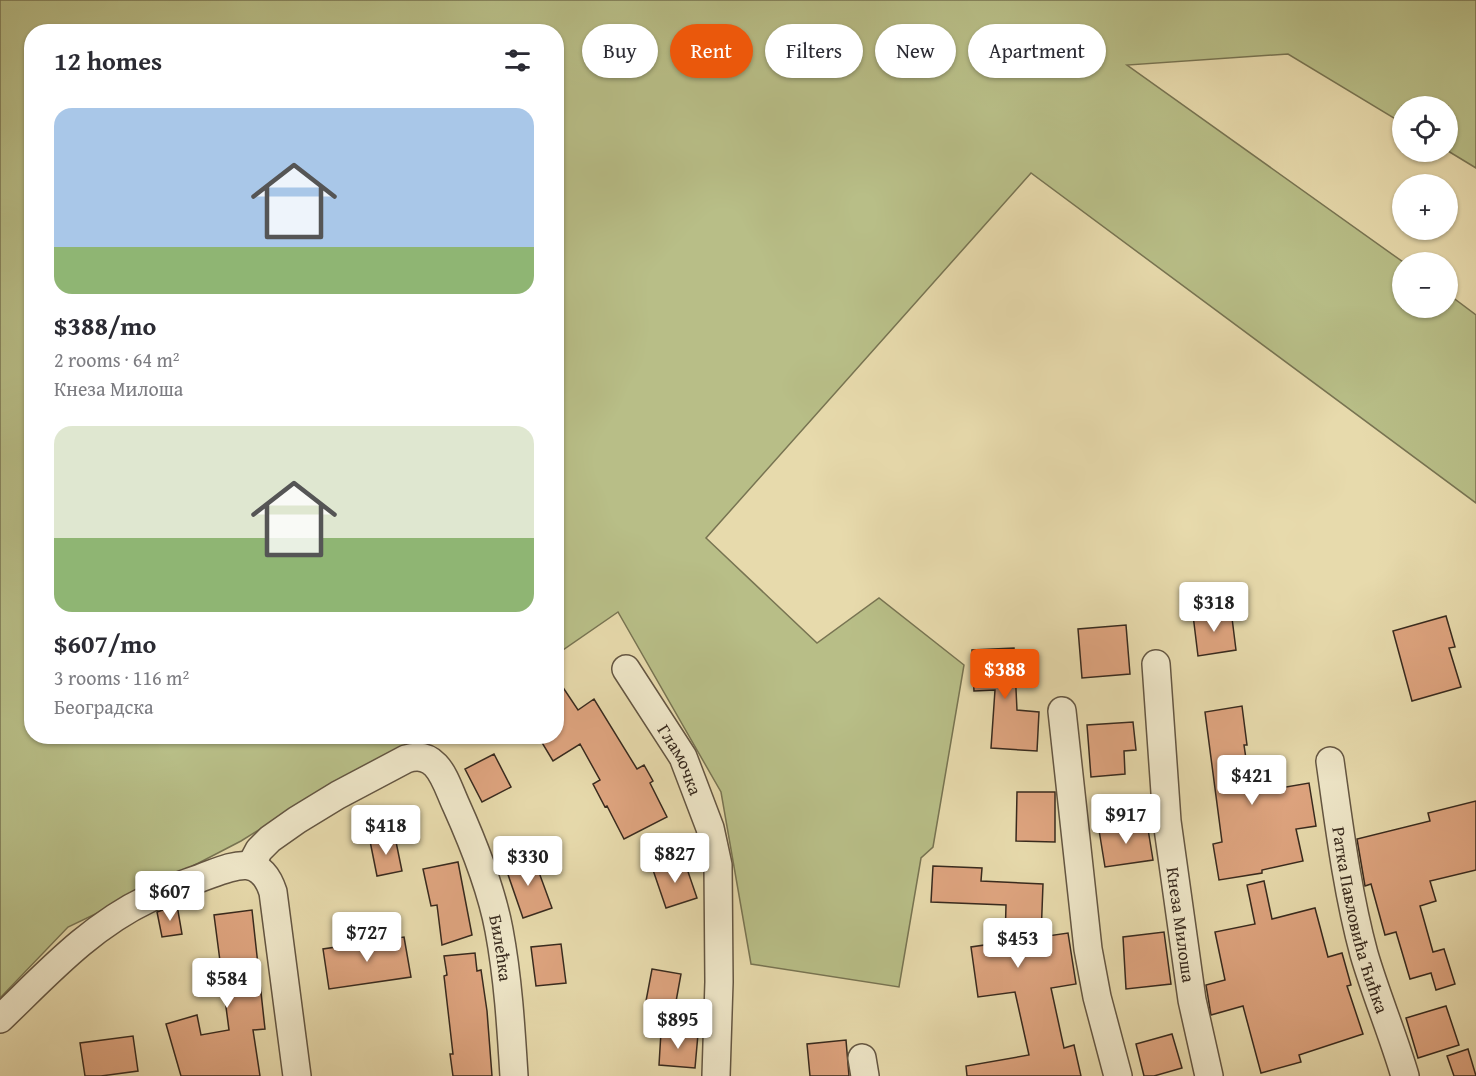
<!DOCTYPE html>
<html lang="en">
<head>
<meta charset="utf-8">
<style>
  :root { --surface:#fff; --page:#f2f2f3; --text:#2b2b33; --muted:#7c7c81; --accent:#ea580c }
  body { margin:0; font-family:"Gentium Book Plus",serif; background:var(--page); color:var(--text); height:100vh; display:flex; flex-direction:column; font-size:22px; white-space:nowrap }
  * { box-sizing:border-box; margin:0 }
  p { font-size:20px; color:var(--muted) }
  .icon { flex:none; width:33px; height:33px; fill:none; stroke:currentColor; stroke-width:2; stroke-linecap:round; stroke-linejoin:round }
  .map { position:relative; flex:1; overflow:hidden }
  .sheet { position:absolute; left:24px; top:24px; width:540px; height:720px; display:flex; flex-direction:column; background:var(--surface); border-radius:24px; box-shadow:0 2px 4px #0004 }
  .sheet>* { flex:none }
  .hud { position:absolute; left:582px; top:24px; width:570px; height:54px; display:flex; gap:12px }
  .buttons { position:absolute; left:1392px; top:96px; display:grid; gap:12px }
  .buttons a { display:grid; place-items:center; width:66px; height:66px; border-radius:50%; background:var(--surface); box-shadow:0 2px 4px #0004; font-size:30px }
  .price { position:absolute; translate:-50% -51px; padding:0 14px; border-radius:6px; background:#fff; color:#222; font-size:20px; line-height:39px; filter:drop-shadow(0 2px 3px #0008) }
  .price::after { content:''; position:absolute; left:50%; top:36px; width:18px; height:14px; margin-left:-9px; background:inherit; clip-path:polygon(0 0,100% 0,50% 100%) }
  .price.on { background:var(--accent); color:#fff }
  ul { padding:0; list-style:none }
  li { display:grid; align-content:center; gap:12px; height:318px; padding:0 30px }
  li span { display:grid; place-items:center; height:186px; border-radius:18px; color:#555 }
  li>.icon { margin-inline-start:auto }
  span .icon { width:108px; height:108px; fill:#fffc; stroke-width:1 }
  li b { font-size:26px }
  h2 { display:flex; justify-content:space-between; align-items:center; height:72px; padding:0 30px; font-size:26px }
  .pill { padding:0 21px; border-radius:27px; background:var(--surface); box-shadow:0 2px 4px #0004; font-size:21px; line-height:54px }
  .pill.on { background:var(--accent); color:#fff }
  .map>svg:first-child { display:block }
  .green { fill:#b8be87; stroke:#787452; stroke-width:1.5 }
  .building { fill:#dea47f; stroke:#382a1e; stroke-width:1.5 }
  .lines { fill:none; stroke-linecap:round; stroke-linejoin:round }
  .street-casing { stroke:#645642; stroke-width:30 }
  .street { stroke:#efe7c9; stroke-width:27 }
  .labels { text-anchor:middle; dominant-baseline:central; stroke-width:4.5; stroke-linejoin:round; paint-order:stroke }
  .street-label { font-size:18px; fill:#382a1e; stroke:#efe7c9 }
</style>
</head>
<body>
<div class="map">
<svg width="1476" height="1076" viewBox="0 0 1476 1076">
  <rect width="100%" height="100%" fill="#e7daac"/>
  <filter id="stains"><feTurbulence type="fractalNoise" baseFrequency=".00333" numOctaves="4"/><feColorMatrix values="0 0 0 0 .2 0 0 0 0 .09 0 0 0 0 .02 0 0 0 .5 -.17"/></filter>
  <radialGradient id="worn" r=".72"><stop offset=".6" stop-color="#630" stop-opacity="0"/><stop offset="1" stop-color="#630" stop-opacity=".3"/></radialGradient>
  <!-- green -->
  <path class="green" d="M 0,0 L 1476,0 L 1476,168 L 1448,151 L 1448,106 L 1402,106 L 1402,123 L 1288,54 L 1127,65 L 1403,262 L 1402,308 L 1448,308 L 1448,294 L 1476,315 L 1476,503 L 1031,173 L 706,538 L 817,643 L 879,598 L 964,665 L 933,847 L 921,858 L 899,987 L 751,964 L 721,792 L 618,612 L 557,654 L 556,32 L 32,32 L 32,736 L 438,737 L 406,759 L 320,792 L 241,841 L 162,882 L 68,927 L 0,998 Z"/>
  <!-- building -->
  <path class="building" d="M 1231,610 L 1236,650 L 1198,656 L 1193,615 Z
    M 1446,616 L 1455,647 L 1449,648 L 1461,687 L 1412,701 L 1393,631 Z
    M 1126,625 L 1130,674 L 1082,678 L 1078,629 Z
    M 1014,648 L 1017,710 L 1039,712 L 1037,751 L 991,748 L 995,690 L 974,691 L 972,650 Z
    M 556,677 L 578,710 L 594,699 L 637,769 L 644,765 L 653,781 L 650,783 L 667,817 L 624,839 L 607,806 L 605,807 L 593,784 L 600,780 L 580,744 L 553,761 L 538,736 L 556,736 Z
    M 1242,706 L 1247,745 L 1244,745 L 1251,793 L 1309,783 L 1316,826 L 1296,829 L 1303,861 L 1262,870 L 1262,873 L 1219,880 L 1213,844 L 1222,842 L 1205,712 Z
    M 1133,722 L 1136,750 L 1124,751 L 1125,774 L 1091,777 L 1087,725 Z
    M 494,754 L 511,787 L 482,802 L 465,769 Z
    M 1017,792 L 1055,792 L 1055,842 L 1016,841 Z
    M 1476,801 L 1476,870 L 1430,881 L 1436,901 L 1420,906 L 1433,952 L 1444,949 L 1455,984 L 1436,990 L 1431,973 L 1410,979 L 1396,932 L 1385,935 L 1371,884 L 1365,886 L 1357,839 L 1430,821 L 1428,813 Z
    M 1147,823 L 1153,860 L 1105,867 L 1099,830 Z
    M 395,837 L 402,871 L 377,876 L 370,841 Z
    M 533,856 L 552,908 L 523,918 L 505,866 Z
    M 684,860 L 697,898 L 666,908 L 653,870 Z
    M 458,862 L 472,935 L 442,945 L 437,905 L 431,906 L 423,869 Z
    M 933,866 L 982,868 L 981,881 L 1043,884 L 1041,937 L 1068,933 L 1076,984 L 1051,988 L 1064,1048 L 1074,1045 L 1081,1076 L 967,1076 L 966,1066 L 1029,1055 L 1015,992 L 978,997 L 971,947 L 1005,942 L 1006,905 L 931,902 Z
    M 1264,881 L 1272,919 L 1315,908 L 1328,957 L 1342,953 L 1351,985 L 1347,986 L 1363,1034 L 1299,1055 L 1301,1062 L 1261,1073 L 1243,1006 L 1211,1015 L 1206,985 L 1225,980 L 1215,932 L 1255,924 L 1247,885 Z
    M 177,905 L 182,934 L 162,937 L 157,912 Z
    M 252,910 L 265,1029 L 253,1030 L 260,1076 L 181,1076 L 166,1024 L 197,1015 L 201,1035 L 229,1030 L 214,915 Z
    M 1164,932 L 1171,984 L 1126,989 L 1123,937 Z
    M 404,937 L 411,977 L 329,989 L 323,949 Z
    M 561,944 L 566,983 L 536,986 L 531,947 Z
    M 475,953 L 477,971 L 481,970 L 487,1011 L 492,1076 L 453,1076 L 450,1054 L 453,1054 L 444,976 L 447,975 L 444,956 Z
    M 652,969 L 681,974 L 675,1007 L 646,1001 Z
    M 1446,1006 L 1459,1045 L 1418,1058 L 1406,1018 Z
    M 661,1032 L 698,1034 L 695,1068 L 659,1065 Z
    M 1172,1034 L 1182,1068 L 1154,1076 L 1144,1076 L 1136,1044 Z
    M 133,1036 L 138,1071 L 101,1076 L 85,1076 L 80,1043 Z
    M 846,1040 L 849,1076 L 810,1076 L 807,1044 Z
    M 1468,1049 L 1476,1076 L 1454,1076 L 1447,1056 Z"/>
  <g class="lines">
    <!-- street casing -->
    <g class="street-casing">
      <g id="street">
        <path id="s1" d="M 1156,664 L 1167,821 L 1192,1000 L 1209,1076"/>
        <path id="s2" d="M 626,669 L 683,757 L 710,828 L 718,865 L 719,982 L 716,1076"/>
        <path d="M 1062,711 L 1088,949 L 1097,997 L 1118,1076"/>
        <path id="s3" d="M 1330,761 C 1339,825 1347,891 1364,954 C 1376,995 1393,1035 1405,1076"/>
        <path id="s4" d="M 251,865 L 259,850 L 270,839 L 297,820 L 338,795 L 406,759 C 438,749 445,781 456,805 C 474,845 491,887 499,930 C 508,978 511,1027 514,1076"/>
        <path d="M 0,1019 C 46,975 89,927 148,899 C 165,890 185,884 203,877 C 233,866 260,852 273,892 L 297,1076"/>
        <path d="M 862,1058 L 865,1076"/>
      </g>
    </g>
    <!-- street -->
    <use href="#street" class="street"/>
  </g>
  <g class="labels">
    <!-- street labels -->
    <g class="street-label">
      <text stroke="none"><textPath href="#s2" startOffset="106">Гламочка</textPath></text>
      <text stroke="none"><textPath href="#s3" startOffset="162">Ратка Павловића Ћићка</textPath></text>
      <text stroke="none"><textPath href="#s1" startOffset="262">Кнеза Милоша</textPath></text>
      <text stroke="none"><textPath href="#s4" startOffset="418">Билећка</textPath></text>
    </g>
  </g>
  <rect width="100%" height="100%" filter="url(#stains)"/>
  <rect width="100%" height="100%" fill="url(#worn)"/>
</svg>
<div class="buttons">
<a><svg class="icon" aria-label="locate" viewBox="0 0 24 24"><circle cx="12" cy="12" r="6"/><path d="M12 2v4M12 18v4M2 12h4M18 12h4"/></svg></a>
<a>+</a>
<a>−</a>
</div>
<b class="price" style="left:1214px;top:633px">$318</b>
<b class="price on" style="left:1005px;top:700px">$388</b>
<b class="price" style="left:1252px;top:806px">$421</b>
<b class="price" style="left:1126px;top:845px">$917</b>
<b class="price" style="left:386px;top:856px">$418</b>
<b class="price" style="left:675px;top:884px">$827</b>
<b class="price" style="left:528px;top:887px">$330</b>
<b class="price" style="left:170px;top:922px">$607</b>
<b class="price" style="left:367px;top:963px">$727</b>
<b class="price" style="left:1018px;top:969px">$453</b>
<b class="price" style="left:227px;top:1009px">$584</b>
<b class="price" style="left:678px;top:1050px">$895</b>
<div class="hud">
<a class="pill">Buy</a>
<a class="pill on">Rent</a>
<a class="pill">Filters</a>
<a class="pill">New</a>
<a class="pill">Apartment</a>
</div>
<section class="sheet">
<h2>12 homes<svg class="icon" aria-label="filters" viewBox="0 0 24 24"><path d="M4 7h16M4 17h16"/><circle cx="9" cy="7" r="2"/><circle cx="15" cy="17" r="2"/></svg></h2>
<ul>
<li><span style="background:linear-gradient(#a9c7e8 75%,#8fb573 0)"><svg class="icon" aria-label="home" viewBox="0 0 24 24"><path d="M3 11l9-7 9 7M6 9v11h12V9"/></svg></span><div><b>$388/mo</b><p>2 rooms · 64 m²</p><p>Кнеза Милоша</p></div></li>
<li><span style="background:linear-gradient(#dfe7d0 60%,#8fb573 0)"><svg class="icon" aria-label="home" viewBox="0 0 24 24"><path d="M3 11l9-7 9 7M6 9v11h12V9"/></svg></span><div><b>$607/mo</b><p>3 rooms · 116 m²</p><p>Београдска</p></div></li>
</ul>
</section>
</div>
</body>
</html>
